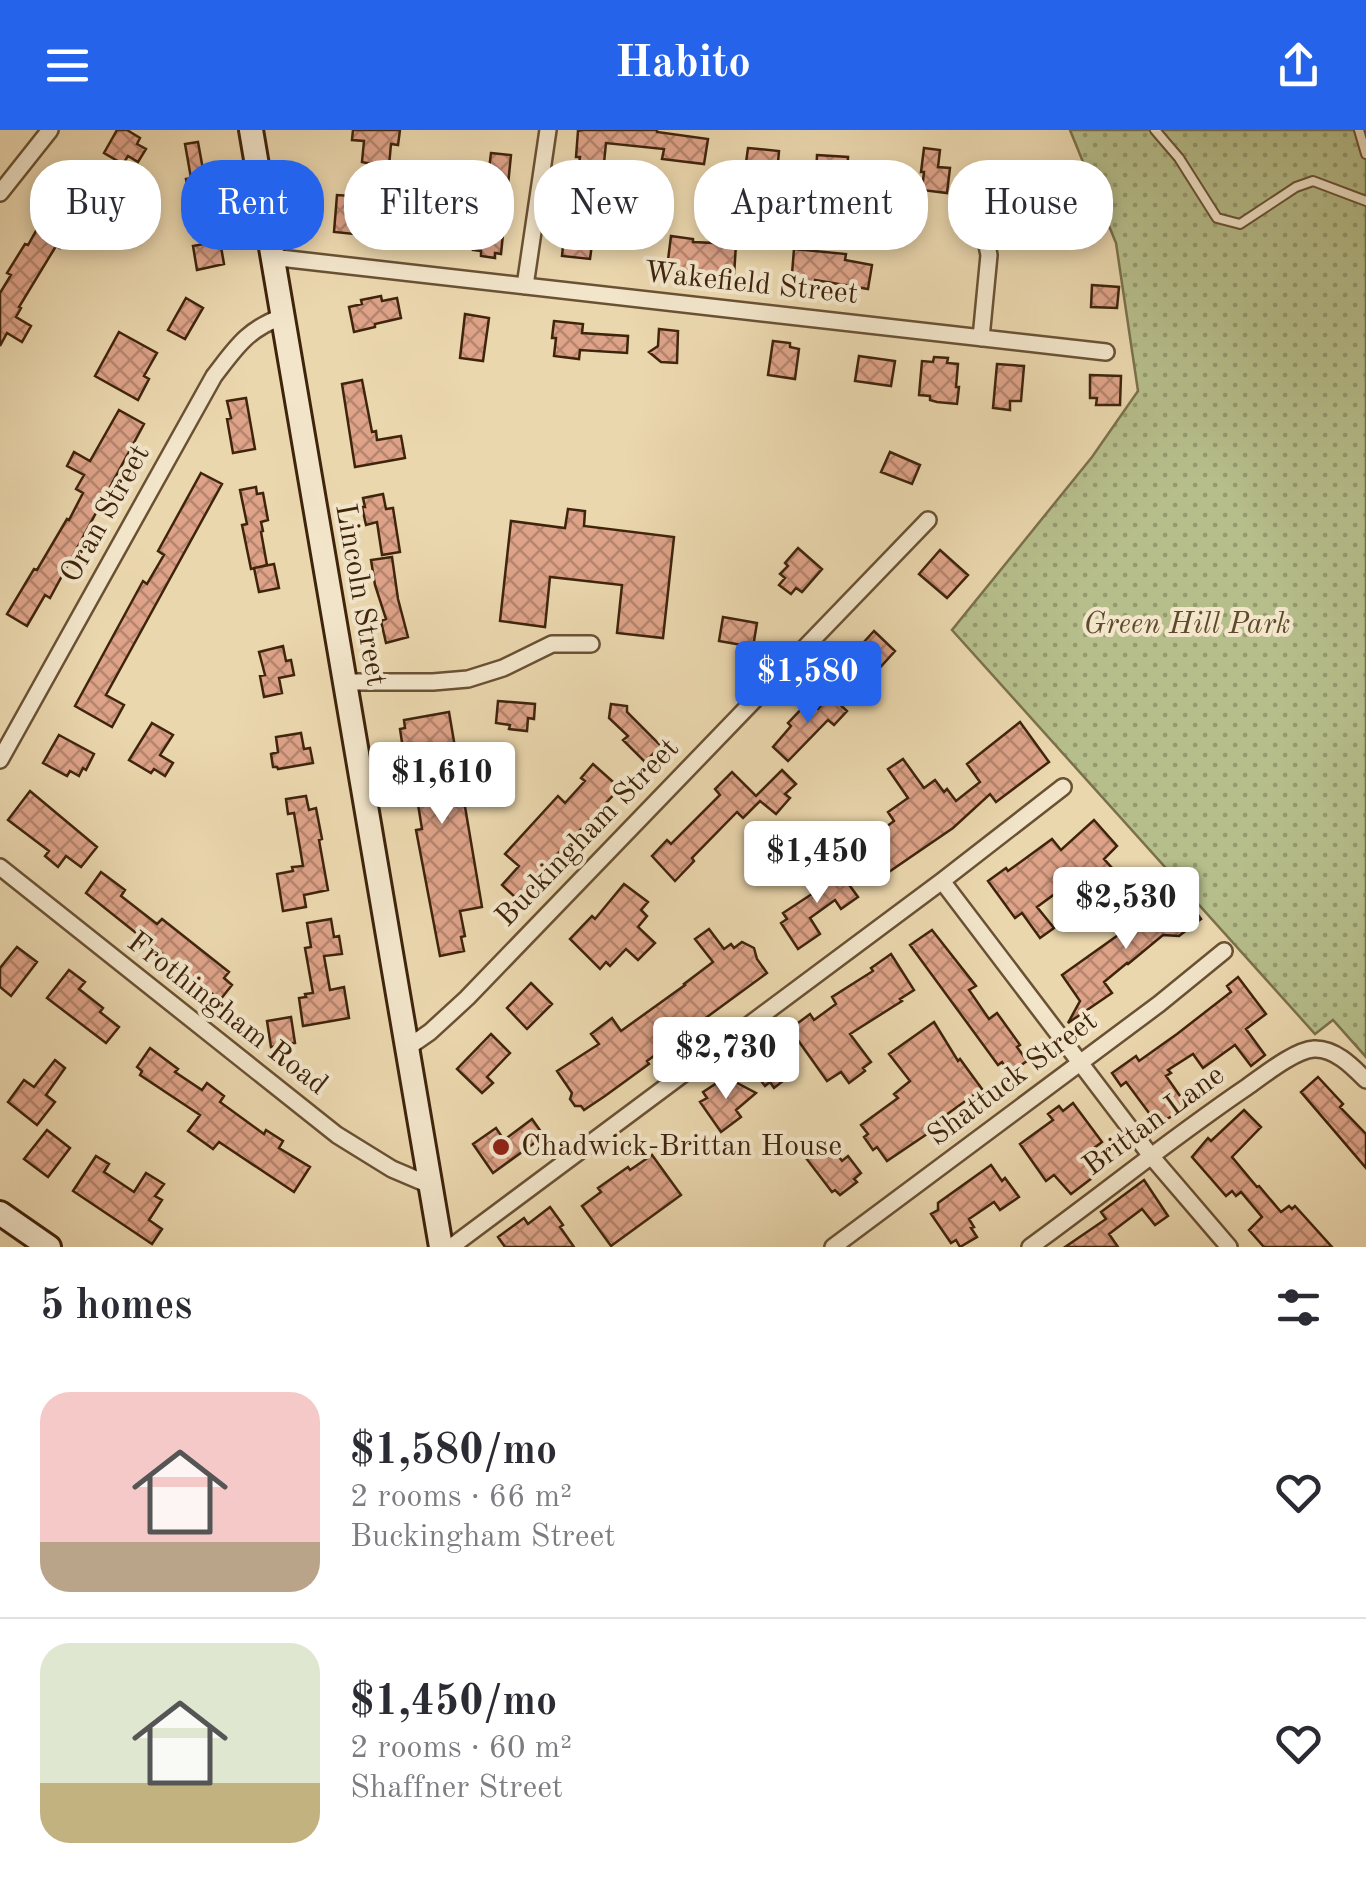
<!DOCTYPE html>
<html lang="en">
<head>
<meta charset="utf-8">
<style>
  :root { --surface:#fff; --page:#f2f2f3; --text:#2b2b33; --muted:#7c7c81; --line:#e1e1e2; --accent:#2563eb }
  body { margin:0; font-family:"Old Standard TT",serif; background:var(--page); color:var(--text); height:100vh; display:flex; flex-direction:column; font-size:38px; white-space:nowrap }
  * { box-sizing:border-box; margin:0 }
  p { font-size:32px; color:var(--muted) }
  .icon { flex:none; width:55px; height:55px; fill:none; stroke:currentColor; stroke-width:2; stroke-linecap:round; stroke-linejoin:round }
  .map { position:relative; height:1117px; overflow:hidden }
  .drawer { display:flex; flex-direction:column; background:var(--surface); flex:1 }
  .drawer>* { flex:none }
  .top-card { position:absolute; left:30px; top:30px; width:1308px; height:90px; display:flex; gap:20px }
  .price { position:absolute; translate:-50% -85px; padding:0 22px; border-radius:10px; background:#fff; color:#222; font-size:32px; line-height:65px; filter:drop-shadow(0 2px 5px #0008) }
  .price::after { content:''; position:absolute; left:50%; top:60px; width:30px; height:22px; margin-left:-15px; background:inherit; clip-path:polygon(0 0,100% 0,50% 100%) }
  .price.active { background:var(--accent); color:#fff }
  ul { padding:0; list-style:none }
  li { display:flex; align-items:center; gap:30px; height:250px; padding:0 40px }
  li+li { border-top:2px solid var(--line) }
  li span { display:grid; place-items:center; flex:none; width:280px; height:200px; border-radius:30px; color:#555 }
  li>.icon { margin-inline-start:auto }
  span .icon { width:120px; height:120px; fill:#fffc; stroke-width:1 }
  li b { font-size:42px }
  h2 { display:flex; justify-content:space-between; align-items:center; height:120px; padding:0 40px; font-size:42px }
  .chip { padding:0 35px; border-radius:40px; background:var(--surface); box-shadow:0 5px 15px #0003; font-size:35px; line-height:90px }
  .chip.active { background:var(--accent); color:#fff }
  header { display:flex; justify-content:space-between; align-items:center; height:130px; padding:0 40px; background:var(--accent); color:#fff; font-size:45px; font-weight:600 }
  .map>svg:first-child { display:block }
  .park { fill:url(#park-dots); stroke:#7a714c; stroke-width:2.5 }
  .building { fill:url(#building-cross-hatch); stroke:#3f240c; stroke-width:2.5 }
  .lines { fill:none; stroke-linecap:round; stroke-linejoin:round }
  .service-casing { stroke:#6a5134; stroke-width:12 }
  .minor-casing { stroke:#6a5134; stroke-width:20 }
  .secondary-casing { stroke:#3f240c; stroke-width:28 }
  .service { stroke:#f2e5ca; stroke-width:8 }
  .minor { stroke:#f2e5ca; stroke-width:15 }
  .secondary { stroke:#f2e5ca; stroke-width:22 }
  .poi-dot { fill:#8f2418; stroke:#f2e5ca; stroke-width:4 }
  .labels { text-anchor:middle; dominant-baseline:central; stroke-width:8; stroke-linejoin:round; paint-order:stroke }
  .street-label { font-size:30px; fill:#3f240c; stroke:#f2e5ca }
  .park-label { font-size:30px; font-style:italic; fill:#5d4a2c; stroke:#f2e5ca }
  .poi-label { font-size:30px; fill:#3f240c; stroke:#f2e5ca; text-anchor:start }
</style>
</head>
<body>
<header><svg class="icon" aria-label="menu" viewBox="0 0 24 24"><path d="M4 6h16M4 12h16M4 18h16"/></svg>Habito<svg class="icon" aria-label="share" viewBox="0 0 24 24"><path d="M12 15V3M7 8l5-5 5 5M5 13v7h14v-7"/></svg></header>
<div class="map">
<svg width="1366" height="1117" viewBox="0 0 1366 1117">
  <defs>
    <pattern id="park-dots" width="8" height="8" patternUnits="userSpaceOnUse" patternTransform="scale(2.5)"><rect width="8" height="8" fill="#b6be8b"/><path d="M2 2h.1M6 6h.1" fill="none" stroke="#959a70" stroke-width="1.8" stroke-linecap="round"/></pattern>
    <pattern id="building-cross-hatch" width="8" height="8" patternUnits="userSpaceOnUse" patternTransform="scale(2.5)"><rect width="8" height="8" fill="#dea389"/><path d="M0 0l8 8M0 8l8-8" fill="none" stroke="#b5856e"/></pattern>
  </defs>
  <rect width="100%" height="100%" fill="#ebd7ae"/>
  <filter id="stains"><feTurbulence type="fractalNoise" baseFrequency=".002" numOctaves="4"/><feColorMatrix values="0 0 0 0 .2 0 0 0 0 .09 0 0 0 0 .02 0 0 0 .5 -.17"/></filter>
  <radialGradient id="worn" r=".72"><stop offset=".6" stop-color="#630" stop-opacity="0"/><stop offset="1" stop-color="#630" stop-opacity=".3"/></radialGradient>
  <!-- park -->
  <path class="park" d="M 1070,0 L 1366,0 L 1366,927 L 1333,890 L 1315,904 L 952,500 L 1092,327 L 1138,261 L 1116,113 Z"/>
  <!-- building -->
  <path class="building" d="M 117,0 L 127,0 L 140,8 L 137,14 L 146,19 L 138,32 L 128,26 L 123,34 L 104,23 Z
    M 353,0 L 400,0 L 398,15 L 391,14 L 388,47 L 431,49 L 430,67 L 446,69 L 440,118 L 414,115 L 414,110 L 334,102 L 337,65 L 368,67 L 371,34 L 362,32 L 364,11 L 352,10 Z
    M 582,0 L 657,0 L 657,2 L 708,9 L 704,34 L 662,29 L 664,19 L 606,13 L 603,43 L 578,40 L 580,27 L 576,27 L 578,1 Z
    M 198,12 L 204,45 L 209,44 L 214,72 L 205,74 L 207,85 L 193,88 L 186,49 L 191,48 L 185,14 Z
    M 748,18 L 779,21 L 777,44 L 745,40 Z
    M 924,18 L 940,20 L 938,37 L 950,38 L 947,63 L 922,60 L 924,42 L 921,42 Z
    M 491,23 L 511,25 L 501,124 L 495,123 L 495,128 L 481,126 L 481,121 L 473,120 L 480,54 L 487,55 Z
    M 817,25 L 848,27 L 847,51 L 816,49 Z
    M 86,35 L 105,46 L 102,55 L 90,75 L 87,73 L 60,118 L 56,116 L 19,177 L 21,178 L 16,187 L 31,196 L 22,212 L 7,203 L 0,216 L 0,163 L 11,145 L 7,143 L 25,114 L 28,115 L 45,85 L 49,87 L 53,80 L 58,83 Z
    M 565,96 L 594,99 L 590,129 L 562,126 Z
    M 671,106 L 693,109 L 693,112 L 736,114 L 734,146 L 724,145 L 724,151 L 671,143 L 672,138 L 667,138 Z
    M 220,111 L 224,134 L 197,140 L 193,116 Z
    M 794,119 L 846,124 L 845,130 L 872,135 L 868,159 L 815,150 L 814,158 L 791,156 Z
    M 1092,155 L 1119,157 L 1117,178 L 1091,177 Z
    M 381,166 L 382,171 L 397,168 L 401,188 L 375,194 L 375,197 L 354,202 L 349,177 L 362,174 L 361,170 Z
    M 186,168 L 203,178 L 185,209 L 168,200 Z
    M 465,184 L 489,188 L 483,231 L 460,228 Z
    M 554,191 L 583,194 L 582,203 L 628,206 L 627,223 L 580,220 L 579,229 L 554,226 L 556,208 L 552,208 Z
    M 659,199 L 678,201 L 677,233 L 661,232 L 649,222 L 658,216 Z
    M 119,202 L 157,223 L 144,246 L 149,249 L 138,270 L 95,246 Z
    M 773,211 L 790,213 L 790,217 L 799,219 L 795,249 L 768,245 Z
    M 859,226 L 895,231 L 891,256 L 855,251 Z
    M 934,227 L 948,228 L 947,233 L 958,234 L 956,257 L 959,257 L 957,274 L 937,272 L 930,270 L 930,266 L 919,265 L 922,231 L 933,232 Z
    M 997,234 L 1024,236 L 1021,271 L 1010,271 L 1010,280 L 993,278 Z
    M 1090,245 L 1121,246 L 1120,275 L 1096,275 L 1097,268 L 1090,268 Z
    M 362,250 L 372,302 L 376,301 L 377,310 L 401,306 L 405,328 L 355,337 L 342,254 Z
    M 246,268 L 255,319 L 233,323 L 227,289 L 231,288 L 227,271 Z
    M 119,280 L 144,294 L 50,468 L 45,465 L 27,496 L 7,484 L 34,439 L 37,440 L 67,389 L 69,390 L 83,363 L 76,359 L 84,345 L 67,336 L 74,322 L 90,331 Z
    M 890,322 L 920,335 L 912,354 L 881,342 Z
    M 201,343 L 222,354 L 106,565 L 124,575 L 112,597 L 75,576 L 143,451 L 147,454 L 164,425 L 158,421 Z
    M 256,357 L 257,364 L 263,363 L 268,390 L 261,392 L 263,401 L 261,402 L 267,435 L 251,439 L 242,395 L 247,394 L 240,360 Z
    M 383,364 L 386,379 L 393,378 L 400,422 L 382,425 L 377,392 L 366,395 L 362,377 L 365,377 L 363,368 Z
    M 568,379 L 585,381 L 584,396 L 674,407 L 663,508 L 617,503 L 622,455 L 550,447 L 545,497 L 500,491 L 511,391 L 565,398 Z
    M 798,418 L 822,439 L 802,462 L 796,458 L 791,464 L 779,455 L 785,448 L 780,444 L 788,436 L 785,433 Z
    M 940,420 L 968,445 L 947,468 L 919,444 Z
    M 392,427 L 398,469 L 408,507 L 386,513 L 381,491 L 386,489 L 375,455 L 371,430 Z
    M 274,434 L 279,458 L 259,462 L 254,438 Z
    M 723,487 L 757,493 L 753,517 L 719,511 Z
    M 874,501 L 895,521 L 865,554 L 847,538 L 866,517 L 863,513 Z
    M 283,516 L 286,531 L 291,530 L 294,545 L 279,548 L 282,563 L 264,567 L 260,546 L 265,545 L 259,522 Z
    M 830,565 L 847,581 L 834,595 L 828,590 L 788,631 L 773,617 L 791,596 L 788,593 L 809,571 L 818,579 Z
    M 498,571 L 535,574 L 534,589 L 528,588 L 527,601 L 509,599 L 510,595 L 496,593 Z
    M 611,574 L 627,576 L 627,582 L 661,616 L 645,632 L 623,610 L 628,606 L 609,588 Z
    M 449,582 L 482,777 L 460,781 L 465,806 L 461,807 L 464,821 L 440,826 L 416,700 L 422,699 L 417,668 L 411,669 L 408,650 L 414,649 L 409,618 L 403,619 L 400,599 L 405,598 L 404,590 Z
    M 1020,592 L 1049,632 L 996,672 L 990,664 L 953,698 L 880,748 L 861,723 L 865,720 L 862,715 L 894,691 L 888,682 L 908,668 L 888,639 L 903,629 L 924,658 L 935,650 L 944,662 L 947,659 L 956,671 L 980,652 L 967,634 Z
    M 152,593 L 173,605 L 160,625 L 173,633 L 165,646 L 154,639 L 151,643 L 129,630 Z
    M 301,603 L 304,619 L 310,618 L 313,633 L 278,639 L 277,637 L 273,637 L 271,624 L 278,622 L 276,607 Z
    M 59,605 L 94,624 L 86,640 L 83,638 L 79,646 L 70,641 L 67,646 L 43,633 Z
    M 593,634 L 620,658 L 516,768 L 502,755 L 519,736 L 505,724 L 558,666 L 565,673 L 585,651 L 581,648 Z
    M 782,640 L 796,654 L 785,664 L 790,668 L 776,684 L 760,671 L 743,688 L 737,682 L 692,728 L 694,731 L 675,751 L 652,726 L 667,710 L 671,714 L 720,665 L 715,659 L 732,642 L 756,666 Z
    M 30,661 L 97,717 L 81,737 L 66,726 L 58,737 L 45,726 L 49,721 L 8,690 Z
    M 306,666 L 309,680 L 316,678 L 322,709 L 319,710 L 328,760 L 304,765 L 306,777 L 283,781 L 277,744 L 293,741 L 292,737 L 303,736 L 294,683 L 288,684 L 286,669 Z
    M 1094,690 L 1117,716 L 1104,729 L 1112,738 L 1098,750 L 1092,742 L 1065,762 L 1063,758 L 1037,777 L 1054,798 L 1040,808 L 1022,783 L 1015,788 L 988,751 L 1006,738 L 1008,741 L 1052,709 L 1061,720 Z
    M 834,734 L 858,767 L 841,779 L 835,770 L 810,788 L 820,804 L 798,819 L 781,793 L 787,789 L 783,783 L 821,758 L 819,755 L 824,751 L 819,745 Z
    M 101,742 L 125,760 L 121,766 L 157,794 L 162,789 L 229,842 L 224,848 L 232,855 L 220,870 L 86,763 Z
    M 624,754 L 648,772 L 641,780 L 647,786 L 638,797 L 655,813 L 638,830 L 626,819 L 610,836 L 606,832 L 600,839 L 570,809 L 592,786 L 595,789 Z
    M 1173,766 L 1182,777 L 1189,772 L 1201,789 L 1179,806 L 1163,805 L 1128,834 L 1127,833 L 1104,852 L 1112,863 L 1068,893 L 1080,871 L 1062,845 Z
    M 331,789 L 334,807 L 339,806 L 342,824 L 324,826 L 330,860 L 344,857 L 349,888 L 303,896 L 299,868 L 306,867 L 305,864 L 313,863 L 305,818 L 311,817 L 307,793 Z
    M 709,799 L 724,819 L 731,814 L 734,818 L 742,812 L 754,818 L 757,829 L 767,843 L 647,931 L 649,934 L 605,966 L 584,980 L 581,976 L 575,976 L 570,969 L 572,963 L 557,941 L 599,914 L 591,904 L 612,888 L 621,901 L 685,855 L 684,854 L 713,832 L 695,809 Z
    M 932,800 L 976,856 L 969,860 L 989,889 L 997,883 L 1020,915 L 1017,917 L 1027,931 L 1010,943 L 1002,932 L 998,935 L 910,815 Z
    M 17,817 L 37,832 L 11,866 L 0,857 L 0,838 Z
    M 891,824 L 914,860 L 900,869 L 902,871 L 850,904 L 871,932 L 863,938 L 865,941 L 849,953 L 841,942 L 827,951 L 790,899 L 810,884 L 814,890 L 836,874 L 832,867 L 873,841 L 871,838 Z
    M 69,840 L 85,852 L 79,859 L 103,878 L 100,882 L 119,897 L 106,913 L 47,868 Z
    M 1238,847 L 1266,884 L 1246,899 L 1265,925 L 1251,936 L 1235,915 L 1203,938 L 1193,924 L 1168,940 L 1171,943 L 1166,946 L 1187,976 L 1158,995 L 1126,952 L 1121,956 L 1112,943 L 1136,926 L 1139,931 L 1177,904 L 1231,862 L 1227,856 Z
    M 531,853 L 552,874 L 527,899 L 507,878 Z
    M 291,887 L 295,913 L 271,917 L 267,891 Z
    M 934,892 L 958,931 L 960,929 L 982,959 L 946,985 L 948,988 L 927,1004 L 887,1031 L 877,1017 L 873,1020 L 864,1007 L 868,1004 L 861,995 L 898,968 L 894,964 L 910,951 L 889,924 Z
    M 491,904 L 510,923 L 487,947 L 493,953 L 482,963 L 457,939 Z
    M 765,917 L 788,947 L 774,958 L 770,952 L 765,956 L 746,931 Z
    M 150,918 L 178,939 L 175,942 L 202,960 L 207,953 L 224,966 L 220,972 L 264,1004 L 266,1000 L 283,1011 L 279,1018 L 310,1037 L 294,1062 L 219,1012 L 213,1019 L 188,1001 L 200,985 L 140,945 L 142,941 L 137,937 Z
    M 55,930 L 65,938 L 46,965 L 55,972 L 37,995 L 8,972 L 24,950 L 34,957 Z
    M 726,947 L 756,963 L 736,980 L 741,987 L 721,1002 L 700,972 L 707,968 L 703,962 Z
    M 1318,947 L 1343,974 L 1340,977 L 1366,1004 L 1366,1038 L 1301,962 Z
    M 1073,973 L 1102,1012 L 1085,1025 L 1100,1042 L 1071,1064 L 1054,1045 L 1046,1051 L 1020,1014 L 1053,990 L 1048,984 L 1059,976 L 1063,981 Z
    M 1244,980 L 1261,997 L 1232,1027 L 1257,1057 L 1259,1056 L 1281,1082 L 1289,1076 L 1292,1079 L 1295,1076 L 1332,1117 L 1264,1117 L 1249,1100 L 1262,1087 L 1241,1062 L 1236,1066 L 1232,1061 L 1226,1066 L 1192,1027 L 1208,1008 L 1211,1011 Z
    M 532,989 L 544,1006 L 493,1043 L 473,1014 L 496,998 L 504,1010 Z
    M 47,1000 L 70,1018 L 48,1047 L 24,1029 Z
    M 828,1012 L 842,1031 L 848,1026 L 861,1043 L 854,1049 L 857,1052 L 840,1065 L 835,1060 L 832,1062 L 806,1028 Z
    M 652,1025 L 681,1065 L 611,1116 L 582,1076 L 601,1062 L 598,1058 L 628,1037 L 630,1040 Z
    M 96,1026 L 109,1034 L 104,1042 L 134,1062 L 146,1043 L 164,1054 L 155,1066 L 162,1070 L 149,1090 L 162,1099 L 152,1114 L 73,1061 Z
    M 991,1035 L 1002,1051 L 1005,1048 L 1019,1067 L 1000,1080 L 994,1072 L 969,1089 L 974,1097 L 971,1098 L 977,1107 L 960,1117 L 956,1110 L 951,1113 L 931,1084 L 938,1080 L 938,1073 Z
    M 1144,1050 L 1168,1086 L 1155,1095 L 1142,1079 L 1109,1104 L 1118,1117 L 1065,1117 L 1106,1089 L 1101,1082 Z
    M 550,1077 L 563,1095 L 560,1097 L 574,1117 L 505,1117 L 498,1107 L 524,1088 L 528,1094 Z"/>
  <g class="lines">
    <!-- service casing -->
    <g class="service-casing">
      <path id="service" d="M 1155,0 L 1179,28 L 1217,88 L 1240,94 L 1296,57 L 1313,51 L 1366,71
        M 1359,0 L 1366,24"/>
    </g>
    <!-- minor casing -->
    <g class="minor-casing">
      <path id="minor" d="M 966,51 L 981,87 L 989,125 L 981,208
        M 0,63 L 50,0
        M 271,127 L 1106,222
        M 525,156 L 548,0
        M 345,552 L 433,552 L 468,549 L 503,538 L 552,514 L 591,514
        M 0,630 L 214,246 C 235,219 247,199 282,187
        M 0,737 L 337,1005 L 392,1039 L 432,1056
        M 942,751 L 1151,1026 L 1229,1117
        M 407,918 L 430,902 L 467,868 L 928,390
        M 451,1117 L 942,751 L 1063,657
        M 833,1117 L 1159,874 L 1224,821
        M 1030,1117 C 1103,1064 1173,1007 1247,957 C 1264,945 1295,920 1314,919 C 1335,918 1353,937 1366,950"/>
    </g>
    <!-- secondary casing -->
    <g class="secondary-casing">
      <path id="secondary" d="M 251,0 L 441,1117
        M 0,1083 L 49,1117"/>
    </g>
    <!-- service -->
    <use href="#service" class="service"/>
    <!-- minor -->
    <use href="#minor" class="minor"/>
    <!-- secondary -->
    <use href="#secondary" class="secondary"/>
  </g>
  <!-- markers -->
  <circle class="poi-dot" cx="501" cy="1017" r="10"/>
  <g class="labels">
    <!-- street labels -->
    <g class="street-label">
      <text transform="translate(751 154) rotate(6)">Wakefield Street</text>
      <text transform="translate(106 384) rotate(-61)">Oran Street</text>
      <text transform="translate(360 465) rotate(80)">Lincoln Street</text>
      <text transform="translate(588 703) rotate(-46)">Buckingham Street</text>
      <text transform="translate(227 884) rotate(38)">Frothingham Road</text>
      <text transform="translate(1013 949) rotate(-37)">Shattuck Street</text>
      <text transform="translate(1154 991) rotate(-36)">Brittan Lane</text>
    </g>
    <!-- park labels -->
    <g class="park-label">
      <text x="1187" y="495">Green Hill Park</text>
    </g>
    <!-- poi labels -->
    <g class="poi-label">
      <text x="521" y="1017">Chadwick-Brittan House</text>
    </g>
  </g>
  <rect width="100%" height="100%" filter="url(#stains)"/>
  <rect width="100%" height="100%" fill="url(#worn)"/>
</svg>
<b class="price active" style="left:808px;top:596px">$1,580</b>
<b class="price" style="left:442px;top:697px">$1,610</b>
<b class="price" style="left:817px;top:776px">$1,450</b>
<b class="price" style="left:1126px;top:822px">$2,530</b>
<b class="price" style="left:726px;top:972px">$2,730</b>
<div class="top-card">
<a class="chip">Buy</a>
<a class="chip active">Rent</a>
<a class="chip">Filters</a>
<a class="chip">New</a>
<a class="chip">Apartment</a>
<a class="chip">House</a>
</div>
</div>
<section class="drawer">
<h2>5 homes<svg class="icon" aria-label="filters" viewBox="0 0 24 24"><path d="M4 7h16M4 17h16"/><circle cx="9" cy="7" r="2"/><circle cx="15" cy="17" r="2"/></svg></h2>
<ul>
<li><span style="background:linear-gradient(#f6c9c9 75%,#b9a48a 0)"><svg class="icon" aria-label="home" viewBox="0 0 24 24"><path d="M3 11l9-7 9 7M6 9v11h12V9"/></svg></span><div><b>$1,580/mo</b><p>2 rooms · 66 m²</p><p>Buckingham Street</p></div><svg class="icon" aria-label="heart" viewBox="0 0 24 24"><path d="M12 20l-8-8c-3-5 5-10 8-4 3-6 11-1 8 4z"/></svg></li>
<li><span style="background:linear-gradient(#dfe7d0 70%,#c2b280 0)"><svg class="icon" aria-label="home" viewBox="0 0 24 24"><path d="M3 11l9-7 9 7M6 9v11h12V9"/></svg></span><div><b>$1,450/mo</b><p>2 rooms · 60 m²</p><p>Shaffner Street</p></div><svg class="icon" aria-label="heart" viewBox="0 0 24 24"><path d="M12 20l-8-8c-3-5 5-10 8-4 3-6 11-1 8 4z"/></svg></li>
</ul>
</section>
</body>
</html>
